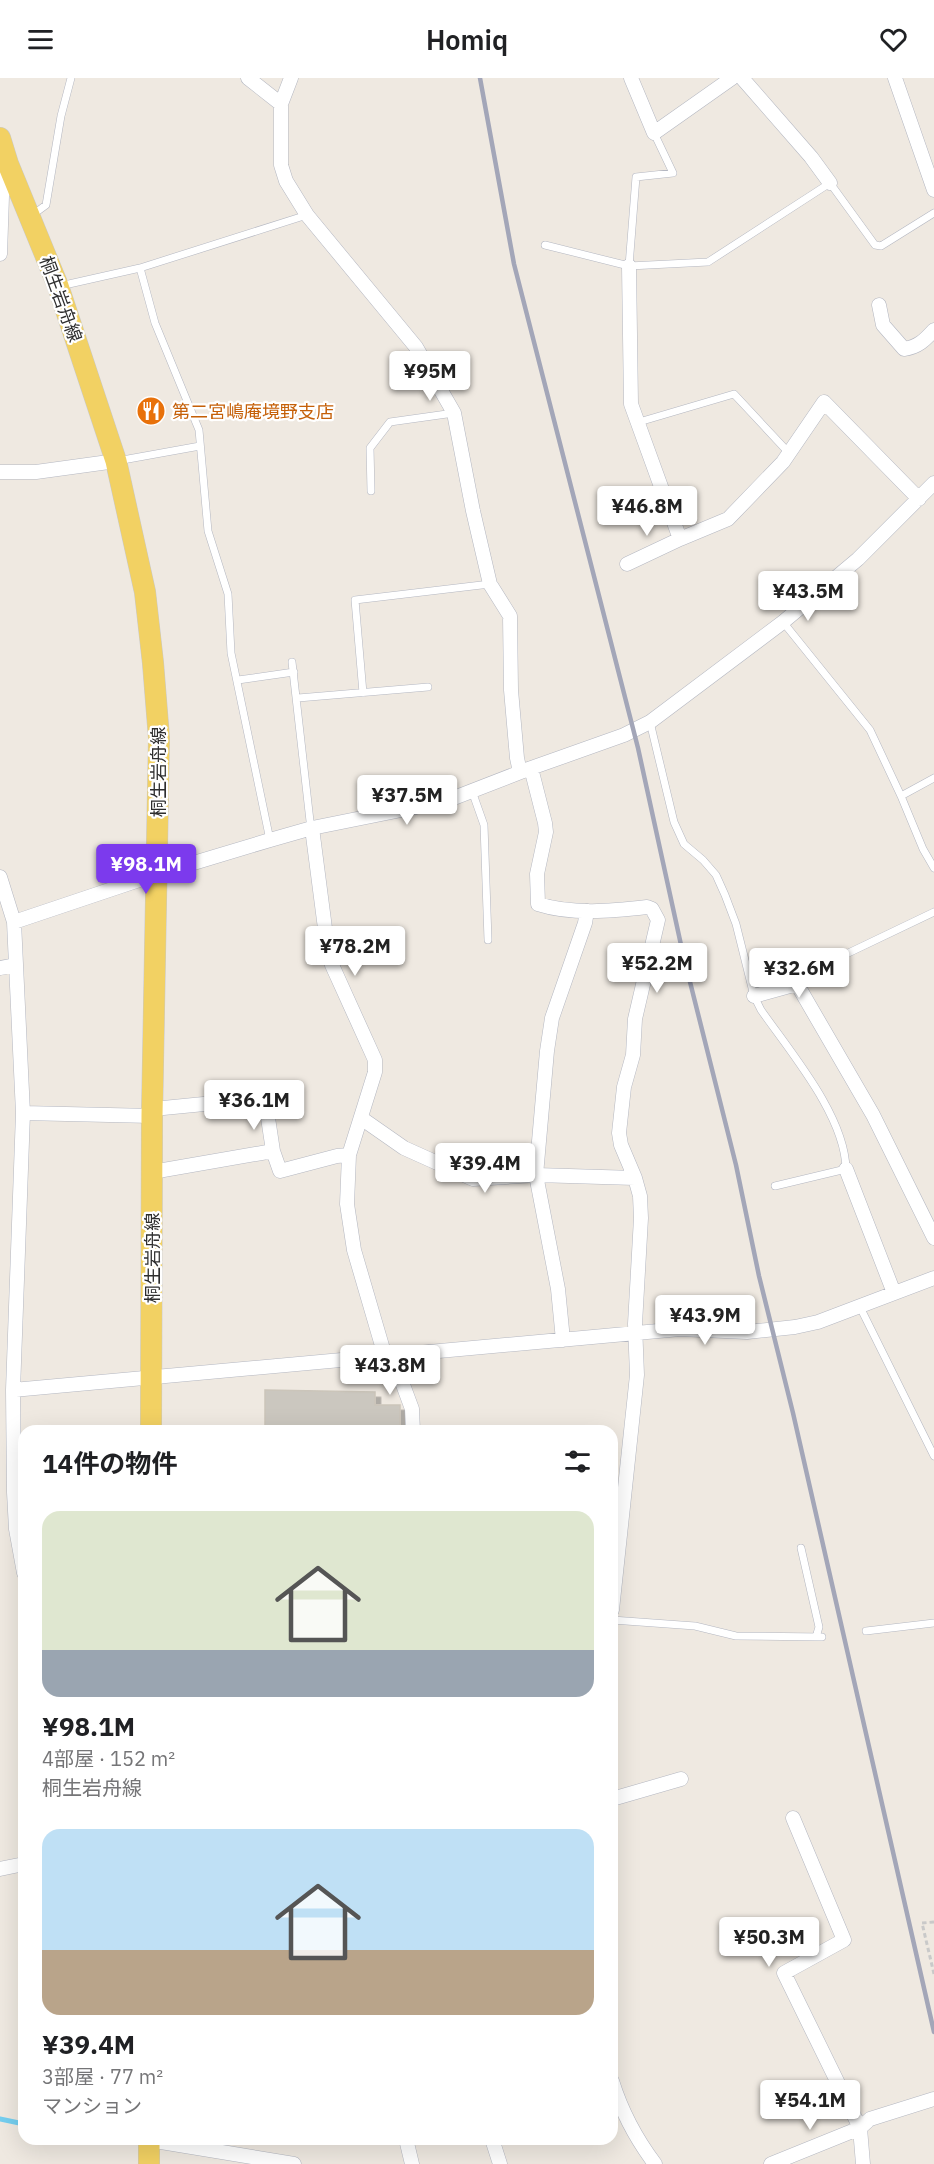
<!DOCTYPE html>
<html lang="ja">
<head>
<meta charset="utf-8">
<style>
  :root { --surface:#fff; --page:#f6f6f6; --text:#202124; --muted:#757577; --accent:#7c3aed }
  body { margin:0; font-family:"IBM Plex Sans","Noto Sans JP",sans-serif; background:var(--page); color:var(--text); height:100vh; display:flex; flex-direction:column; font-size:22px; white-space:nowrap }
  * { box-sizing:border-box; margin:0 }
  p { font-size:20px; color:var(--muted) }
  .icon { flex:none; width:33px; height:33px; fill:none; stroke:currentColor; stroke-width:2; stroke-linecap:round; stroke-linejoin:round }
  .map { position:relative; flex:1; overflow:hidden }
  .side { position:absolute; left:18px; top:1347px; width:600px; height:720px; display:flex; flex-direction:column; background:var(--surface); border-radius:18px; box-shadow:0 6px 24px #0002 }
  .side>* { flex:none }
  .price { position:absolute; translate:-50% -51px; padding:0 14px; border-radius:6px; background:#fff; color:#222; font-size:20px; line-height:39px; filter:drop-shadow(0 2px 3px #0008) }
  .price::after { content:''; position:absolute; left:50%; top:36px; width:18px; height:14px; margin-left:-9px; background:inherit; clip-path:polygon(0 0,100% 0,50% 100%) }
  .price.on { background:var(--accent); color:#fff }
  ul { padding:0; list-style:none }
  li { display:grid; align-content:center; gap:12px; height:318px; padding:0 24px }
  li span { display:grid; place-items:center; height:186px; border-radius:18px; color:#555 }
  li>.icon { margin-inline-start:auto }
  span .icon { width:108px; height:108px; fill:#fffc; stroke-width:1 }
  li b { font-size:26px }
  h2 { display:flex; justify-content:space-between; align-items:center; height:72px; padding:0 24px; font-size:26px }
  header { display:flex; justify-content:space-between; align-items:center; height:78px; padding:0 24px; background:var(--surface); font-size:27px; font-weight:600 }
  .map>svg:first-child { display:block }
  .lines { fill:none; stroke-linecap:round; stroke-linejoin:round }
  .stream { stroke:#75cff0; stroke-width:5 }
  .building { fill:#cbc7bf; stroke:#cbc5ba; stroke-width:1.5; filter:url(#shadow) }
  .service-casing { stroke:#b4b7c1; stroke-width:8 }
  .minor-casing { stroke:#b4b7c1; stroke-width:15 }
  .primary-casing { stroke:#c9c9c9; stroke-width:22 }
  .path { stroke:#c9c9c9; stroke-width:3; stroke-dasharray:4.5 3; stroke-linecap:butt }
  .service { stroke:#fff; stroke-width:7 }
  .minor { stroke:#fff; stroke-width:14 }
  .primary { stroke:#f2d163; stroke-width:21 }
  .rail { stroke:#a3a6b8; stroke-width:4.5 }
  .labels { text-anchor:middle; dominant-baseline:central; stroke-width:4.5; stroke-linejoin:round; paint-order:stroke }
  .street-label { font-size:18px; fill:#2e2e2e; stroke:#fff }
  .food-label { font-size:18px; fill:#c56008; stroke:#fff; text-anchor:start }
</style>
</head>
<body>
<header><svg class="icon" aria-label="menu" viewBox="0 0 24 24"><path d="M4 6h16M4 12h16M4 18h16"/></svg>Homiq<svg class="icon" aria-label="heart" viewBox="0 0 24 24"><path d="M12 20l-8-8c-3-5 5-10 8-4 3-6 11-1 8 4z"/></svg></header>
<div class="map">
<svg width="934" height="2086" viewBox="0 0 934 2086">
  <defs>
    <filter id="shadow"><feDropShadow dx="5.5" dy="5.5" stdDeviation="0" flood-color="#0004"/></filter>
  </defs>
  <rect width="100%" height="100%" fill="#efe9e1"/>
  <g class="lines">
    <!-- stream -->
    <path class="stream" d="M 0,2041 L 24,2046
      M 119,2061 L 125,2062"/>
  </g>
  <!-- building -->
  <path class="building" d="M 265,1312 L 375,1314 L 375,1327 L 400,1327 L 400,1353 L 265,1353 Z"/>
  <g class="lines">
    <!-- service casing -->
    <g class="service-casing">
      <path id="service" d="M 31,138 L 46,127 L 61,38 L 71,0
        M 545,167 L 629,188 L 708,184 L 830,105 L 875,167 L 881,168 L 934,135
        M 629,188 L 636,99 L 673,95 L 654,55
        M 140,190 L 155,245 L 199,352 L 208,453 L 228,516 L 231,575 L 270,762
        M 60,208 L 140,190 L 307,137
        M 639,344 L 734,316 L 789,375
        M 117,383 L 200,368
        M 371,413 L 370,370 L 390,344 L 454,335
        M 783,544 L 870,652 L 901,718 L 923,771 L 934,790
        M 292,584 L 310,743 L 312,750
        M 238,602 L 294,594
        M 363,615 L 355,522 L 490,506
        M 298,620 L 428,609
        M 650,644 L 674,744 L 684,766 L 703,782 L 716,797 L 725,817 L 736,846 L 754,918 L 761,932 C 791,975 845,1038 846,1091 L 775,1108
        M 472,713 L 484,747 L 488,862
        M 901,718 L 934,700
        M 831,889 L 840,879 L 934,834
        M 860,1229 L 934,1378
        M 801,1470 L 819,1549 L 816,1559
        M 612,1542 L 695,1548 L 736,1558 L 822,1559
        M 866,1553 L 934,1545"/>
    </g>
    <!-- minor casing -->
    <g class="minor-casing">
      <path id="minor" d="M 248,0 L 281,26
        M 291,0 L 281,26 L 281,87 L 286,103 L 307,137 L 416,269 L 454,335 L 473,433 L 490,506 L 510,538 L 511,612 L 517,680 L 520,694
        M 631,0 L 654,55 L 732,0
        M 742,0 L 811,79 L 830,105
        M 895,0 L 934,112
        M 0,176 L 2,118 L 8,89
        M 629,188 L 631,326 L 680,461 L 728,441 L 783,384 L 824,324 L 919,421
        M 879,227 L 883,247 L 904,271 C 918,269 925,262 934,252
        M 0,394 L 36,394 L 116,383
        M 627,486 L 680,461
        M 531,690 L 545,745 L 546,754 L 537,796 L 538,826 C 572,837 612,833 647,829 L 652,831 L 658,842 L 635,941 L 633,977 L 624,1009 L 619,1055 L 621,1067 L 635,1100 L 640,1118 L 641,1140 L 635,1246 L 637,1297 L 612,1532
        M 312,750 L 326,858 L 332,887 L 375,982 L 375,994 L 349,1077 L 347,1126 L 354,1172 L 385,1278
        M 0,799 L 14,844 L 23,1035 L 13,1312 L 14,1414 L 16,1451 L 24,1495
        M 14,844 L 157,796 L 270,762 L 312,750 L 446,723 L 531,690 L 624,657 L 650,644 L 783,544 L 858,481 L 934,405
        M 0,890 L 16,887
        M 797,906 L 873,1037 L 934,1160
        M 754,918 L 797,906 L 831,889
        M 23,1035 L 152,1038
        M 361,1040 L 404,1070 L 473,1101 L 536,1097 L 635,1100
        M 273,1073 L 280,1093 L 337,1078 L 349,1077
        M 846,1091 L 894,1215
        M 152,1094 L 273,1073 L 265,1020 L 153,1031
        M 563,1262 L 558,1211 L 536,1097 L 547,973 L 552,940 L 585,845 L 587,833
        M 392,1277 L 412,1331 L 413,1353
        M 13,1312 L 680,1251 L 747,1254 L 795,1249 L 818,1244 L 934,1200
        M 612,1721 L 681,1701
        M 793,1740 L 844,1862 L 784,1895 L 860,2050 L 863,2086
        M 0,1791 L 24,1786
        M 612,2003 C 621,2032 637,2062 655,2086
        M 406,2061 L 412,2086
        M 492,2061 L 500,2086
        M 149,2062 L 294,2086
        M 771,2086 L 860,2050 L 870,2041 L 934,2021"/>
    </g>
    <!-- primary casing -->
    <g class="primary-casing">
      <path id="primary" d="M 0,60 L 8,86 L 58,208 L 116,383 L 145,514 L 153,585 L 159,660 L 152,1038 L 151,1353
        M 149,2061 L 149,2086"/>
    </g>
    <!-- path -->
    <path class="path" d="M 934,1844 L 922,1845 L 934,1896"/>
    <!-- service -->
    <use href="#service" class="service"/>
    <!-- minor -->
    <use href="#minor" class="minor"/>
    <!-- primary -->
    <use href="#primary" class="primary"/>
    <!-- rail -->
    <path class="rail" d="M 480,0 L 514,186 L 638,670 L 683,876 L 736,1087 L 759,1198 L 793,1335 L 934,1954"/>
  </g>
  <!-- icons -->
  <defs>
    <g id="restaurant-disc" transform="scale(1.5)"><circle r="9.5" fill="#e8710a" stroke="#fff"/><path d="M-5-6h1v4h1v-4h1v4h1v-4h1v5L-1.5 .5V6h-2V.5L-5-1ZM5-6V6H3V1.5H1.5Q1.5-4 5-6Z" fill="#fff"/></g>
  </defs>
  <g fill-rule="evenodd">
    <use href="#restaurant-disc" x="151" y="333"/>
  </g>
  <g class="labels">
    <!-- street labels -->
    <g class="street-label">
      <text transform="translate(61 221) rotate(70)">桐生岩舟線</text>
      <text transform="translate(158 694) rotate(-90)">桐生岩舟線</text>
      <text transform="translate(152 1180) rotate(-90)">桐生岩舟線</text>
    </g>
    <!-- food labels -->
    <g class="food-label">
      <text x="172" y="333">第二宮嶋庵境野支店</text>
    </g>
  </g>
</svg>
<b class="price" style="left:430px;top:324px">¥95M</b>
<b class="price" style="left:647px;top:459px">¥46.8M</b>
<b class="price" style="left:808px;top:544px">¥43.5M</b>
<b class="price" style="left:407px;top:748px">¥37.5M</b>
<b class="price on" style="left:146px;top:817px">¥98.1M</b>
<b class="price" style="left:355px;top:899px">¥78.2M</b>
<b class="price" style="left:657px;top:916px">¥52.2M</b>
<b class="price" style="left:799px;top:921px">¥32.6M</b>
<b class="price" style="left:254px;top:1053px">¥36.1M</b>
<b class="price" style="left:485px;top:1116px">¥39.4M</b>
<b class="price" style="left:705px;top:1268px">¥43.9M</b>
<b class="price" style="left:390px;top:1318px">¥43.8M</b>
<b class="price" style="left:769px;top:1890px">¥50.3M</b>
<b class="price" style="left:810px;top:2053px">¥54.1M</b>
<section class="side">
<h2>14件の物件<svg class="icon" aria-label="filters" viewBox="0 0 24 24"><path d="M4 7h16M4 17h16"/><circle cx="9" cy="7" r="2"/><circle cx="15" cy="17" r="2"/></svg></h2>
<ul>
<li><span style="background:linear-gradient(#dfe7d0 75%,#9aa5b1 0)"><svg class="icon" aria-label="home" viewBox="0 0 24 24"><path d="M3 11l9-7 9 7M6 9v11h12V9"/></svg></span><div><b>¥98.1M</b><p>4部屋 · 152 m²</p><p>桐生岩舟線</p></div></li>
<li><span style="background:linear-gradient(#bfe0f5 65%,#b9a48a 0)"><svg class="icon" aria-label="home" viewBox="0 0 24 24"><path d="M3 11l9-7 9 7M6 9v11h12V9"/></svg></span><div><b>¥39.4M</b><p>3部屋 · 77 m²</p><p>マンション</p></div></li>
</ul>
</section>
</div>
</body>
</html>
